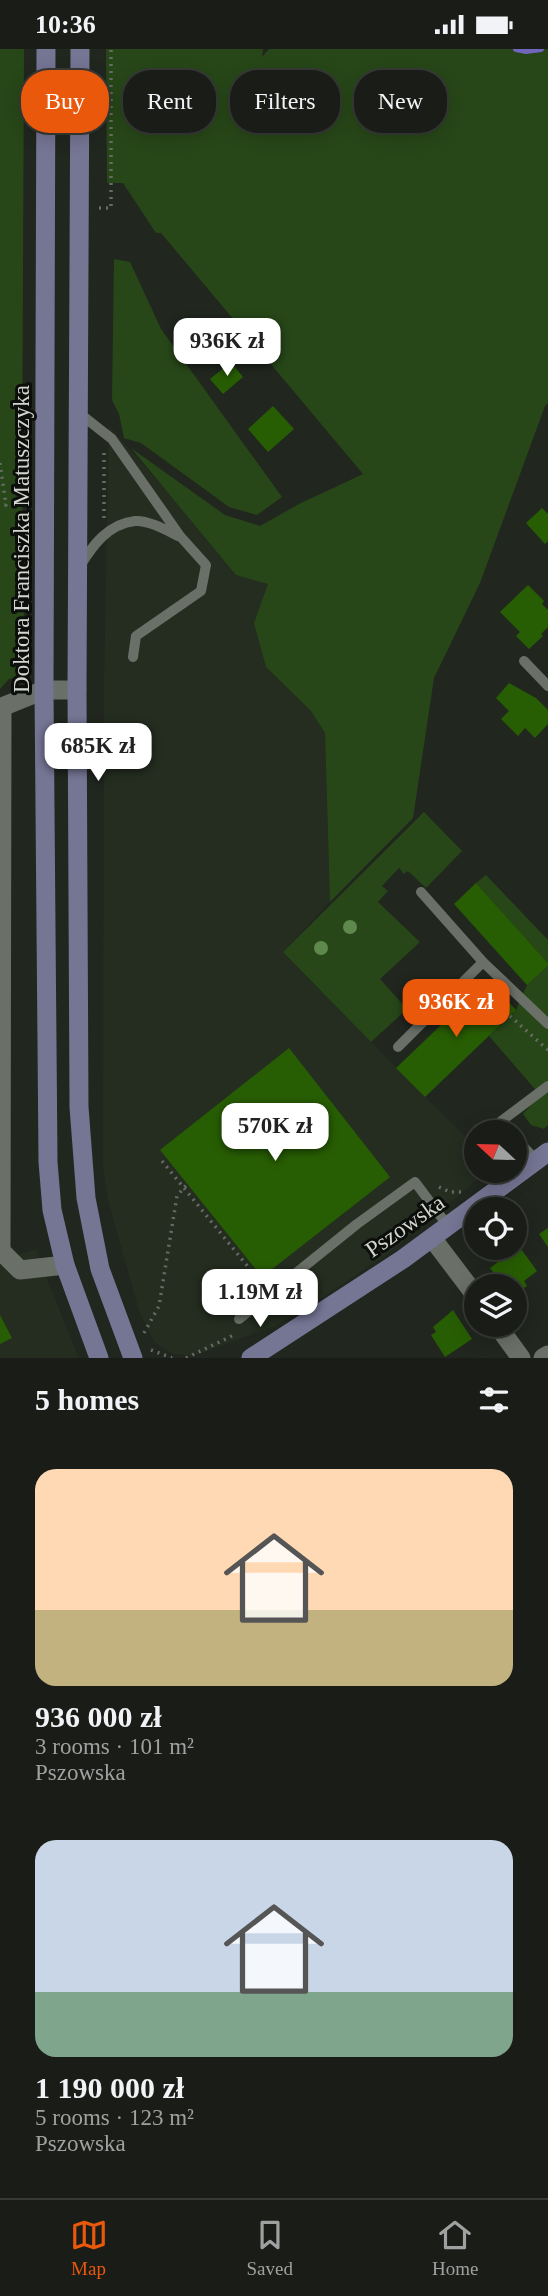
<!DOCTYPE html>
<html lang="en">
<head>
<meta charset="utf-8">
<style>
  :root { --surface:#191c17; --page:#222520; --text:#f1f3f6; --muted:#9fa1a1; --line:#373a36; --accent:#ea580c }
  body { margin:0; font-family:Georgia,serif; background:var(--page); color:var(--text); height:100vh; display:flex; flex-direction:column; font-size:26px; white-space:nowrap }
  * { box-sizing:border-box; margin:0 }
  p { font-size:23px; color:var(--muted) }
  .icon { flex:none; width:38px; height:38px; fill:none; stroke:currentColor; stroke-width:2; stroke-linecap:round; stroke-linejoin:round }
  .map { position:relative; height:1309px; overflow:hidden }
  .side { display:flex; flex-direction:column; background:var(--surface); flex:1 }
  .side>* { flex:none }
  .guide { position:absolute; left:21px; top:21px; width:508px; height:63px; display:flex; gap:14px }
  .needle { width:46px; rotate:292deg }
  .tools { position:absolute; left:464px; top:1071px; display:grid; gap:14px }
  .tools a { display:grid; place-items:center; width:63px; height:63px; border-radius:50%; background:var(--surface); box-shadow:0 4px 18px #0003,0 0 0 2px var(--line); font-size:35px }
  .price { position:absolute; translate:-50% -60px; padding:0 16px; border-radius:14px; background:#fff; color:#222; font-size:23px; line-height:46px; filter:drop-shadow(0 2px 4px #0008) }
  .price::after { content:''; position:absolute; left:50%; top:42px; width:21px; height:16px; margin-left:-10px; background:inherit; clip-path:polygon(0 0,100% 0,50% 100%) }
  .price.current { background:var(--accent); color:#fff }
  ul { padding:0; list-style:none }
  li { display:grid; align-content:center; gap:14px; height:371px; padding:0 35px }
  li span { display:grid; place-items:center; height:217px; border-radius:21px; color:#555 }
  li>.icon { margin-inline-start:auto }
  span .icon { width:126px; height:126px; fill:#fffc; stroke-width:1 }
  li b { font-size:30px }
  h2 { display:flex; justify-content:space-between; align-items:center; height:84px; padding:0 35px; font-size:30px }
  .tag { padding:0 24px; border-radius:28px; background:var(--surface); box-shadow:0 4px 18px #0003,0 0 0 2px var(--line); font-size:24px; line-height:63px }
  .tag.current { background:var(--accent); color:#fff }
  .status { display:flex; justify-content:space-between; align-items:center; height:49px; padding:0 35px; background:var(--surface); direction:ltr }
  .status svg { height:19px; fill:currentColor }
  .menu { display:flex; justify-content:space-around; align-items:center; height:98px; border-top:2px solid var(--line); background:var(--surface); font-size:19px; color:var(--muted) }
  .menu a { display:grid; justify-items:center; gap:4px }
  .menu .current { color:var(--accent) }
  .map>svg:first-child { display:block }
  .built { fill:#242d20 }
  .green { fill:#274718 }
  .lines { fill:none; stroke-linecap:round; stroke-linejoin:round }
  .stream { stroke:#7067ba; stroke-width:6 }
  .building { fill:#285e03 }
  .path { stroke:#676b65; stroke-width:3.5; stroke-dasharray:2 5; stroke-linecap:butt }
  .service { stroke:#6a7068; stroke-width:10 }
  .minor { stroke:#6a7068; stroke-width:19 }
  .secondary { stroke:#757594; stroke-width:19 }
  .tree { fill:#5e884c }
  .labels { text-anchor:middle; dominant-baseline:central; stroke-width:6; stroke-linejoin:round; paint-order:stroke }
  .street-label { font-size:23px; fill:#d3d6d1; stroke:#0c0e0b }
</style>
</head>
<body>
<div class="status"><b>10:36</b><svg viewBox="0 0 49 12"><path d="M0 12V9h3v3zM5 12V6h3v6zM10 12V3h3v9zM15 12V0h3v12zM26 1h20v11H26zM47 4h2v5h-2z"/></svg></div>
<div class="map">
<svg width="548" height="1309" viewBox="0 0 548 1309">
  <rect width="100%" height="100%" fill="#21261f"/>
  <!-- built -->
  <path class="built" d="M 109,377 L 239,524 L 270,530 L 266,618 L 311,662 L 325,684 L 330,853 L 283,903 L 425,1048 L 474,1096 L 476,1095 L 476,1122 L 488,1122 L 390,1203 L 328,1245 L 275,1277 L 193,1307 L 173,1305 L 154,1293 L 139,1262 L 108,1151 L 103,1119 L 104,631 Z
    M 36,1200 L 48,1233 L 79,1309 L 0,1309 L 0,1212 Z"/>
  <!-- green -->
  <path class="green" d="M 0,0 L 24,0 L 22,445 L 24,582 L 20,582 L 18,628 L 9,630 L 0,640 Z
    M 106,0 L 263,0 L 262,8 L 269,0 L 548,0 L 548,354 L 545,357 L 480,534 L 434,629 L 413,769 L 330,853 L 325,684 L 311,662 L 266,618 L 254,574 L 268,535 L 236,526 L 131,399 L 225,466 L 260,477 L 299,455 L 363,425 L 161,184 L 156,184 L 123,134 L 107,134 Z
    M 114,210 L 130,213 L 161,280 L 282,448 L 257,466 L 229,458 L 141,394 L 124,389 L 119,365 L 112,351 Z
    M 424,763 L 462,802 L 426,839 L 408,822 L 404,825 L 399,819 L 382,837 L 388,842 L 378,853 L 420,893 L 380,930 L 407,960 L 371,993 L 283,903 Z
    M 486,826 L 548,891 L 548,914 L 476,834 Z
    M 548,917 L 548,1076 L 544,1080 L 531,1076 L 523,1065 L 540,1046 L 489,987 L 516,961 L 527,936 Z"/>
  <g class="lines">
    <!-- stream -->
    <path class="stream" d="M 516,0 L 526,2 L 541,0"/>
  </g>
  <!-- building -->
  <path class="building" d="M 231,313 L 243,328 L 223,345 L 210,330 Z
    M 273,357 L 294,380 L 268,403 L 248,380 Z
    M 542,459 L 548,465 L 548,492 L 545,495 L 526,474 Z
    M 528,536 L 544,552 L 542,555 L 548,561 L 548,578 L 541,585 L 543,587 L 529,600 L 516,587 L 520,583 L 500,563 Z
    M 509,634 L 536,649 L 548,661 L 548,675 L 535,689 L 525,679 L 518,687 L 501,670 L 509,662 L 496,649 Z
    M 476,834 L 548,914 L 548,917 L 527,936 L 454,855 Z
    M 488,931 L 516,961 L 425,1048 L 396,1019 Z
    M 289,999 L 390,1128 L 262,1228 L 160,1101 Z
    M 548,1179 L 548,1198 L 539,1185 Z
    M 519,1197 L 537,1222 L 524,1232 L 527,1237 L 514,1246 L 514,1237 L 508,1237 L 501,1227 L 498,1230 L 490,1219 Z
    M 453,1261 L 472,1290 L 445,1308 L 431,1286 L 436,1283 L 433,1278 Z
    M 0,1266 L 12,1289 L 0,1295 Z"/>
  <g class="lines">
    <!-- path -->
    <path class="path" d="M 99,159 L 111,159 L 111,0
      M 104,404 L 104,470
      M 0,414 L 6,456 L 0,457
      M 510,967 L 548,1001
      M 162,1112 L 262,1235
      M 439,1138 L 450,1143 L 461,1143
      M 144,1284 L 159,1257 L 177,1147 L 188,1134
      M 151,1301 L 172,1309
      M 186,1309 L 236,1285"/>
    <!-- service -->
    <path class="service" d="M 79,364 L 112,390 L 180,487 L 206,516 L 201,542 L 136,587 L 133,608
      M 80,517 C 93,496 108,475 135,472 C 148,471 166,481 178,487
      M 524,612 L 548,637
      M 421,843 L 483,913
      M 398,998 L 483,913 L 548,975
      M 510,1083 L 500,1073 L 548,1037
      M 514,1088 L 537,1112
      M 239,1270 L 357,1175 L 415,1133 L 448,1177"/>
    <!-- minor -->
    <path class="minor" d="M 432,1189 L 476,1247
      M 65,1216 L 20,1221 L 1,1202 L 2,658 L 44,641 L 77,641
      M 497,1276 L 521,1309
      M 543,1309 L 548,1306"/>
    <!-- secondary -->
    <path class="secondary" d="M 46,0 L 44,641 L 48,1113 L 52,1161 L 65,1216 L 99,1309
      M 80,0 L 77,641 L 79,1058 L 86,1149 L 100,1220 L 133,1309
      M 251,1309 L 403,1210 L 548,1103"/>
  </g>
  <!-- trees -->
  <g class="tree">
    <circle cx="350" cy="878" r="7"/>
    <circle cx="321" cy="899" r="7"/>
  </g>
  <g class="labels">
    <!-- street labels -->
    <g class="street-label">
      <text transform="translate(21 490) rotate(-90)">Doktora Franciszka Matuszczyka</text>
      <text transform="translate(405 1177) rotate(-35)">Pszowska</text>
    </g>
  </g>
</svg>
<div class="tools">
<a><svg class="needle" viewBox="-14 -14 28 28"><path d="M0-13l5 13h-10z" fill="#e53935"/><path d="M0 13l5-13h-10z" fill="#9fa1a1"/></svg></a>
<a><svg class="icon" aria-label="locate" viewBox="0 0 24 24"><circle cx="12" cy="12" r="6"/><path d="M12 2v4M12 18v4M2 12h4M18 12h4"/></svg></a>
<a><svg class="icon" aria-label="layers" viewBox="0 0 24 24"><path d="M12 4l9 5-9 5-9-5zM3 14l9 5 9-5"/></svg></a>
</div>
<b class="price" style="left:227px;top:329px">936K zł</b>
<b class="price" style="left:98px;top:734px">685K zł</b>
<b class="price current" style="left:456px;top:990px">936K zł</b>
<b class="price" style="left:275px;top:1114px">570K zł</b>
<b class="price" style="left:260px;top:1280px">1.19M zł</b>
<div class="guide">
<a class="tag current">Buy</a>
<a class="tag">Rent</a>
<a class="tag">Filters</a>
<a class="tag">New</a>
</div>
</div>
<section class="side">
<h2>5 homes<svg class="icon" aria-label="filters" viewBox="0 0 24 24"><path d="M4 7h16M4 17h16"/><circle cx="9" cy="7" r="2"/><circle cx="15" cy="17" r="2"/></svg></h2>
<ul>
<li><span style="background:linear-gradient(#ffd9b3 65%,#c2b280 0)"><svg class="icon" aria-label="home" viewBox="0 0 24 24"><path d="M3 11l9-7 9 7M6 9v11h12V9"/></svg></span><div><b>936 000 zł</b><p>3 rooms · 101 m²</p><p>Pszowska</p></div></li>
<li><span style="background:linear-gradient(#c9d6e8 70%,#7fa58c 0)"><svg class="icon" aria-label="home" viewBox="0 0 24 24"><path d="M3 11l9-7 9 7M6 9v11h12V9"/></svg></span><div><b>1 190 000 zł</b><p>5 rooms · 123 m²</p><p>Pszowska</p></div></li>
</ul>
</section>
<nav class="menu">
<a class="current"><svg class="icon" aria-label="map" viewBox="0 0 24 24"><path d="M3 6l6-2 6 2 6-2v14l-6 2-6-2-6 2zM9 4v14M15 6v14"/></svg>Map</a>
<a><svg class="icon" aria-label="saved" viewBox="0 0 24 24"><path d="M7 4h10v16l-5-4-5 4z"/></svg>Saved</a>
<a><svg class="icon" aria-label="home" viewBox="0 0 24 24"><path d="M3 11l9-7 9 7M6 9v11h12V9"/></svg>Home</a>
</nav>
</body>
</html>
